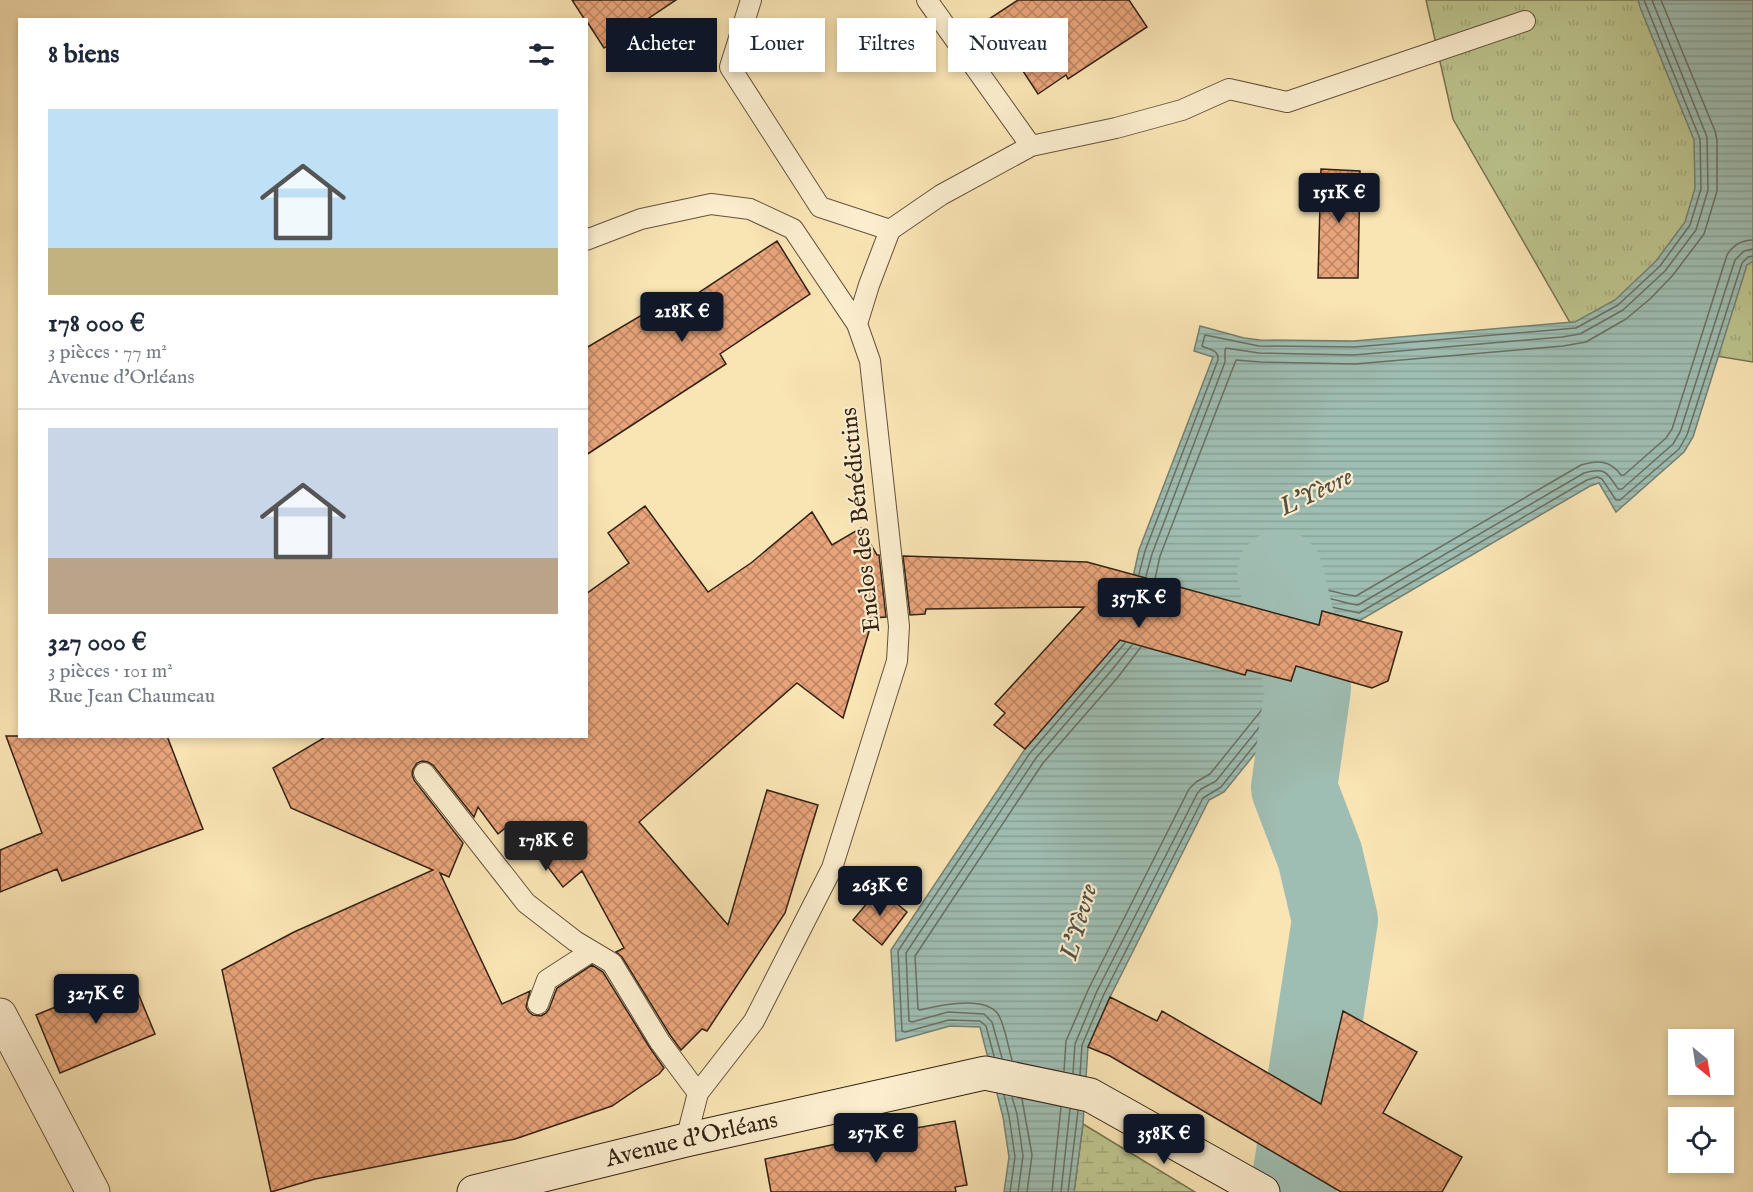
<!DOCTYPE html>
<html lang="fr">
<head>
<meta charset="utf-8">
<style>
  :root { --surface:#fff; --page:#f6f6f7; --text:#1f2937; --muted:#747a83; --line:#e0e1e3; --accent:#111827 }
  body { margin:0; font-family:"IM FELL English",serif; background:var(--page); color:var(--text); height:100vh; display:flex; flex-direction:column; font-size:22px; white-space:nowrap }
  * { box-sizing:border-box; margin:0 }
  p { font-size:20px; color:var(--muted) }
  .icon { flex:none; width:33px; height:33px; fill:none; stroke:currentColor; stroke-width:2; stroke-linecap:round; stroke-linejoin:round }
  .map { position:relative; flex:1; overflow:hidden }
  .side { position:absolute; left:18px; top:18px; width:570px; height:720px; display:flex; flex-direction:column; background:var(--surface); border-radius:0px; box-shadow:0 3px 9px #0003 }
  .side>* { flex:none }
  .hud { position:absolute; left:606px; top:18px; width:570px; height:54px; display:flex; gap:12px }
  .needle { width:39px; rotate:150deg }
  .tools { position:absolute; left:1668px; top:1029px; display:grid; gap:12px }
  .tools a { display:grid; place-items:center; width:66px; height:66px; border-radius:0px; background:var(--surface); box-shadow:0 3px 9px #0003; font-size:30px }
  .price { position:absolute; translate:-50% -51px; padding:0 14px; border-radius:6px; background:var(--accent); color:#fff; font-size:20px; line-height:39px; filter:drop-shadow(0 2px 3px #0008) }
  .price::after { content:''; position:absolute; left:50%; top:36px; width:18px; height:14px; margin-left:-9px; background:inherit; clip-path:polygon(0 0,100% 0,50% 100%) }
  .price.selected { background:#222; color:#fff }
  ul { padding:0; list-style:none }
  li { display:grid; align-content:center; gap:12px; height:318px; padding:0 30px }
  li+li { border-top:2px solid var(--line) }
  li span { display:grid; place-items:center; height:186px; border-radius:0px; color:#555 }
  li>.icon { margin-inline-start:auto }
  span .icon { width:108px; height:108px; fill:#fffc; stroke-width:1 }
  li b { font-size:26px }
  h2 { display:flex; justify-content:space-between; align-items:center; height:72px; padding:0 30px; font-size:26px }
  .chip { padding:0 21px; border-radius:0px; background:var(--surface); box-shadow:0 3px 9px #0003; font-size:21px; line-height:54px }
  .chip.selected { background:var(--accent); color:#fff }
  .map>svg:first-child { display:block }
  .grass { fill:url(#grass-tufts); stroke:#787351; stroke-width:1.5 }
  .wetland { fill:url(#wetland-marsh); stroke:#787351; stroke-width:1.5 }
  .water { fill:url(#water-rules); stroke:#748073; stroke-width:1.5 }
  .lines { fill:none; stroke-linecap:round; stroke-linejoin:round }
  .shore { stroke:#697064; stroke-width:1.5 }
  .river { stroke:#9fbeb3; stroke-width:86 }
  .building { fill:url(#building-cross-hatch); stroke:#332214; stroke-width:1.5 }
  .service-casing { stroke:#64523c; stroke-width:22 }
  .minor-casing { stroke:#64523c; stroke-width:35 }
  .secondary-casing { stroke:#332214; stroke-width:35 }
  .service { stroke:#fbedce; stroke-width:20 }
  .minor { stroke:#fbedce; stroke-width:33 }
  .secondary { stroke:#fbedce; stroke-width:33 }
  .labels { text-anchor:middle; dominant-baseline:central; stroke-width:4.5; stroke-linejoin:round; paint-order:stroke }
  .street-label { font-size:24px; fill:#332214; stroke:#fbedce }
  .water-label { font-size:26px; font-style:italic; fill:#535144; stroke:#fbedce }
</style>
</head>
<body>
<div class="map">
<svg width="1753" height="1192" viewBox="0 0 1753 1192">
  <defs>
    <pattern id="grass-tufts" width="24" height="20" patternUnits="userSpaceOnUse" patternTransform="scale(1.5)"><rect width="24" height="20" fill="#bcc48e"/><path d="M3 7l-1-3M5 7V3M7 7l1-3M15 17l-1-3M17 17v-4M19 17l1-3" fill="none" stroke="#a2a87a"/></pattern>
    <pattern id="wetland-marsh" width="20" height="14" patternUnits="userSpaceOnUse" patternTransform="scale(1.5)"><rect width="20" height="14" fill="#bcc48e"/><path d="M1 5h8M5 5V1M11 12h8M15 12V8" fill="none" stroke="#a2a87a"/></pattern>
    <pattern id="water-rules" width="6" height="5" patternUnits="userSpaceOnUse" patternTransform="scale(1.5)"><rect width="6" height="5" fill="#9fbeb3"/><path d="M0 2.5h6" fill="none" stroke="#89a399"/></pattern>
    <pattern id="building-cross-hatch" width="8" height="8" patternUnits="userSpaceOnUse" patternTransform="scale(1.5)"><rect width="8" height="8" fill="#e8a47a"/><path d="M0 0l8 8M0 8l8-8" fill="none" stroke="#bd8563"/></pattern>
  </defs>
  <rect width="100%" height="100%" fill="#f9e4b4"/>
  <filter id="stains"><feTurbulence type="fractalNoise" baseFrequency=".00333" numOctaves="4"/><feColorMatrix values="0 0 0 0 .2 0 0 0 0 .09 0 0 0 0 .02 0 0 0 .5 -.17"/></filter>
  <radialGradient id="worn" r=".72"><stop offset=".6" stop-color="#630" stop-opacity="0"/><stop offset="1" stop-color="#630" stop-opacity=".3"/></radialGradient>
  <!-- grass -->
  <path class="grass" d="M 1426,0 L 1753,0 L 1753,362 L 1576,333 L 1453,119 Z"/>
  <!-- wetland -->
  <path class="wetland" d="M 1083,1124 L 1195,1192 L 1074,1192 Z"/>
  <!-- water -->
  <path class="water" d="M 1638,0 L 1753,0 L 1753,261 L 1747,265 L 1693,437 L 1684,452 L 1616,512 L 1599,483 L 1590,486 L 1359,621 L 1322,611 L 1308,670 L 1308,688 L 1224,792 L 1209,800 L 1110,997 L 1088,1047 L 1083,1124 L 1074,1192 L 1004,1192 L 1009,1157 L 1003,1117 L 980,1027 L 950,1026 L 896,1041 L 891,950 L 1025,749 L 1119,640 L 1139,550 L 1213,357 L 1194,351 L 1200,326 L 1244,338 L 1260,340 L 1354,341 L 1561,323 L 1575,322 L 1615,300 L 1656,261 L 1685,222 L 1695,188 L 1694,140 L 1640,7 Z"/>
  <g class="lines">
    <!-- shore -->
    <path class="shore" d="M 1139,574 L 1145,551 L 1218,360 C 1219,349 1209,350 1202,346 L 1205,335 L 1259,346 L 1355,347 L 1576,328 L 1618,305 L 1660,266 L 1690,225 L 1701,189 L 1700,139 L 1644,0
      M 1146,576 L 1152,554 L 1225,362 L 1225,350 L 1226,348 L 1259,353 L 1354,355 L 1562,337 L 1580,334 L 1623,310 L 1665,271 L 1696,230 L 1708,190 L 1707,137 L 1652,0
      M 1155,579 L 1160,556 L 1236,360 L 1260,362 L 1355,364 L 1563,346 L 1586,342 L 1626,319 L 1651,298 L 1673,275 L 1704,234 L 1717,191 L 1717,140 L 1715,131 L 1661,0
      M 1297,618 C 1308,574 1326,593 1356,596 L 1581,465 C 1598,460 1610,460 1621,475 L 1624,475 L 1666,438 L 1672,429 L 1727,255 C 1733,245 1742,240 1753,240
      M 1306,620 C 1315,583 1332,603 1358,605 L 1584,473 C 1605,467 1607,472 1618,489 L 1622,489 L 1673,444 L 1680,432 L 1735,260 L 1744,251 L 1753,249
      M 1313,622 L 1317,609 L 1322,605 L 1359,613 L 1587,480 L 1597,477 L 1602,479 L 1616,500 L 1620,500 L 1679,449 L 1687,435 L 1742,263 L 1748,257 L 1753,256
      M 994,1056 L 986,1026 L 980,1021 L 949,1020 L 905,1032 L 902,1031 L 898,951 L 1030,753 L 1125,643
      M 1002,1058 L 992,1022 L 984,1014 L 948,1012 L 912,1022 L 909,1021 L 906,953 L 1036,758 L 1111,671 L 1132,645
      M 1012,1060 C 1008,1047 1005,1025 998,1014 C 984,995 940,1005 920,1010 L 918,1009 L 915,956 L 1043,763 L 1118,677 L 1141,647
      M 1064,1071 L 1066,1041 L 1089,988 L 1189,789 L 1196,782 L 1210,774 L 1285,681
      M 1073,1073 L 1075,1044 L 1097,991 L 1197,794 L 1201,789 L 1216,781 L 1294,684 L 1294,676
      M 1080,1075 L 1082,1045 L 1104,994 L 1203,798 L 1221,787 L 1301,687 L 1302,669
      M 1004,1095 L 1009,1116 L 1015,1157 L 1010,1192
      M 1012,1097 L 1017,1114 L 1023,1156 L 1018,1192
      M 1022,1099 L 1032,1155 L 1027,1192
      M 1052,1192 L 1061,1107
      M 1061,1192 L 1070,1109
      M 1068,1192 L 1078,1111"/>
    <!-- river -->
    <path class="river" d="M 1280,573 L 1308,688 L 1294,788 L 1320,856 L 1335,920 L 1293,1192"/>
  </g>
  <!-- building -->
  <path class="building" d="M 572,0 L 676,0 L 604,48 L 586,20 L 585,20 Z
    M 1018,0 L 1129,0 L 1147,27 L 1068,79 L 1066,75 L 1038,94 L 989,19 Z
    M 1321,169 L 1360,171 L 1358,278 L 1318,278 Z
    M 777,241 L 810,294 L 720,354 L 726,364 L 586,455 L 586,348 L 669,299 L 674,309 Z
    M 645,506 L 708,592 L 751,563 L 812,512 L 832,545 L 861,528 L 877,555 L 879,555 L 886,617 L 873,618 L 843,718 L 797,683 L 639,822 L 728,925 L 767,790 L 818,805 L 785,913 L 707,1031 L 702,1029 L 681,1050 L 670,1035 L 622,957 L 616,952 L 624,948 L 582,871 L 563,887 L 545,863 L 509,825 L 498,834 L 478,807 L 474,817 L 433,765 L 428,762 L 422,761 L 417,763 L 413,769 L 412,774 L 414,780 L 463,843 L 449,877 L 440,873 L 502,1004 L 530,991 L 526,1007 L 529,1012 L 533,1015 L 541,1016 L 546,1013 L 549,1009 L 557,988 L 592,965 L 603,972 L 650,1048 L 664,1068 L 659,1074 L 612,1106 L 515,1139 L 315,1179 L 271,1192 L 222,970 L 294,932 L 433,870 L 291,808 L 273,768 L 327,736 L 586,736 L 586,594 L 629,563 L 608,533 Z
    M 903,556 L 1087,562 L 1319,625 L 1322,611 L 1402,632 L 1388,681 L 1372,688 L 1296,666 L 1291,681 L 1247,670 L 1245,675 L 1120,640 L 1025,749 L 994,725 L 1005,713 L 995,704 L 1084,607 L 926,609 L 925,614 L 910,615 Z
    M 6,736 L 167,736 L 203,829 L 62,881 L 57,869 L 0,892 L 0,850 L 42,833 Z
    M 879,889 L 907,912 L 882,945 L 853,920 Z
    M 131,976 L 155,1034 L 60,1073 L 36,1015 Z
    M 1110,997 L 1157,1021 L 1162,1011 L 1321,1104 L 1343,1011 L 1417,1052 L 1383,1113 L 1462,1157 L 1442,1192 L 1341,1192 L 1110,1056 L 1088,1047 Z
    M 955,1121 L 967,1185 L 955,1187 L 956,1192 L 771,1192 L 765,1159 L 888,1133 Z"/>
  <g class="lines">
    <!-- service casing -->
    <g class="service-casing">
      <path id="service" d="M 751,0 L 730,67 L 820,207 L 890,230
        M 927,0 L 1031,146
        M 586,240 L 641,219 L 711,204 L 750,209 L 793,229 L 857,324 L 870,361 L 899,626 L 897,661 L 832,868 L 754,1021 L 698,1093 L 686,1140
        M 857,324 L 869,285 L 890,230 L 941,195 L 1031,146 L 1116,128 L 1182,110 L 1229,89 L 1287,102 L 1525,21
        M 424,773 L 526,903 L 575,941 L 612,963 L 660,1042 L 698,1093
        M 538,1004 L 547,980 L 592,951"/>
    </g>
    <!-- minor casing -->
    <g class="minor-casing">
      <path id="minor" d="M 0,1015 L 93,1192"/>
    </g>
    <!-- secondary casing -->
    <g class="secondary-casing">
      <g id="secondary">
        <path id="s1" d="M 474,1192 L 686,1140 L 985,1073 L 1090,1095 L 1263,1192"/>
      </g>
    </g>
    <!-- service -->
    <use href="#service" class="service"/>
    <!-- minor -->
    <use href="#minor" class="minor"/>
    <!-- secondary -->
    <use href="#secondary" class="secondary"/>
  </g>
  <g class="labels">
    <!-- street labels -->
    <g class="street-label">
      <text transform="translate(861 520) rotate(-96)">Enclos des Bénédictins</text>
      <text stroke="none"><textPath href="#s1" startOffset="224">Avenue d'Orléans</textPath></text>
    </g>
    <!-- water labels -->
    <g class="water-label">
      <text transform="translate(1316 492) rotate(-26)">L'Yèvre</text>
      <text transform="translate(1079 922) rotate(-74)">L'Yèvre</text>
    </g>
  </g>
  <rect width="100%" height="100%" filter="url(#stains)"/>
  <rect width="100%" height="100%" fill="url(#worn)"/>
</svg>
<div class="tools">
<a><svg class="needle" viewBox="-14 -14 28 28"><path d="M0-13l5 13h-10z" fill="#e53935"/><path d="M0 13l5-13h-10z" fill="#747a83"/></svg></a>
<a><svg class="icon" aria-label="locate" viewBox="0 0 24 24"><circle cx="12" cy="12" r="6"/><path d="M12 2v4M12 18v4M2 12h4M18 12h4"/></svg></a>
</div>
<b class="price" style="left:1339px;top:224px">151K €</b>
<b class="price" style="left:682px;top:343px">218K €</b>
<b class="price" style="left:1139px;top:629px">357K €</b>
<b class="price selected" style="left:546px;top:872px">178K €</b>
<b class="price" style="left:880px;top:917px">263K €</b>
<b class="price" style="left:96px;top:1025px">327K €</b>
<b class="price" style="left:876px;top:1164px">257K €</b>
<b class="price" style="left:1164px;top:1165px">358K €</b>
<div class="hud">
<a class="chip selected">Acheter</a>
<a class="chip">Louer</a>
<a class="chip">Filtres</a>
<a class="chip">Nouveau</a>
</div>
<section class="side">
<h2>8 biens<svg class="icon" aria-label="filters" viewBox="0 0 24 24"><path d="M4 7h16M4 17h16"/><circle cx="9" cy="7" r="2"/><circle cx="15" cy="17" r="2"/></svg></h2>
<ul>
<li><span style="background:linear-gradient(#bfe0f5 75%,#c2b280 0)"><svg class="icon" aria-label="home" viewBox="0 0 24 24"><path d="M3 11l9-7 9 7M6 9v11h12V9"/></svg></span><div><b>178 000 €</b><p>3 pièces · 77 m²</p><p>Avenue d'Orléans</p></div></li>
<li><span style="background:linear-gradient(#c9d6e8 70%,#b9a48a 0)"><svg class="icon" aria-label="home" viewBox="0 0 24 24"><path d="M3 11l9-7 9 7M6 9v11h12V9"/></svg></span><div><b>327 000 €</b><p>3 pièces · 101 m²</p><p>Rue Jean Chaumeau</p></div></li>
</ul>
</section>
</div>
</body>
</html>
